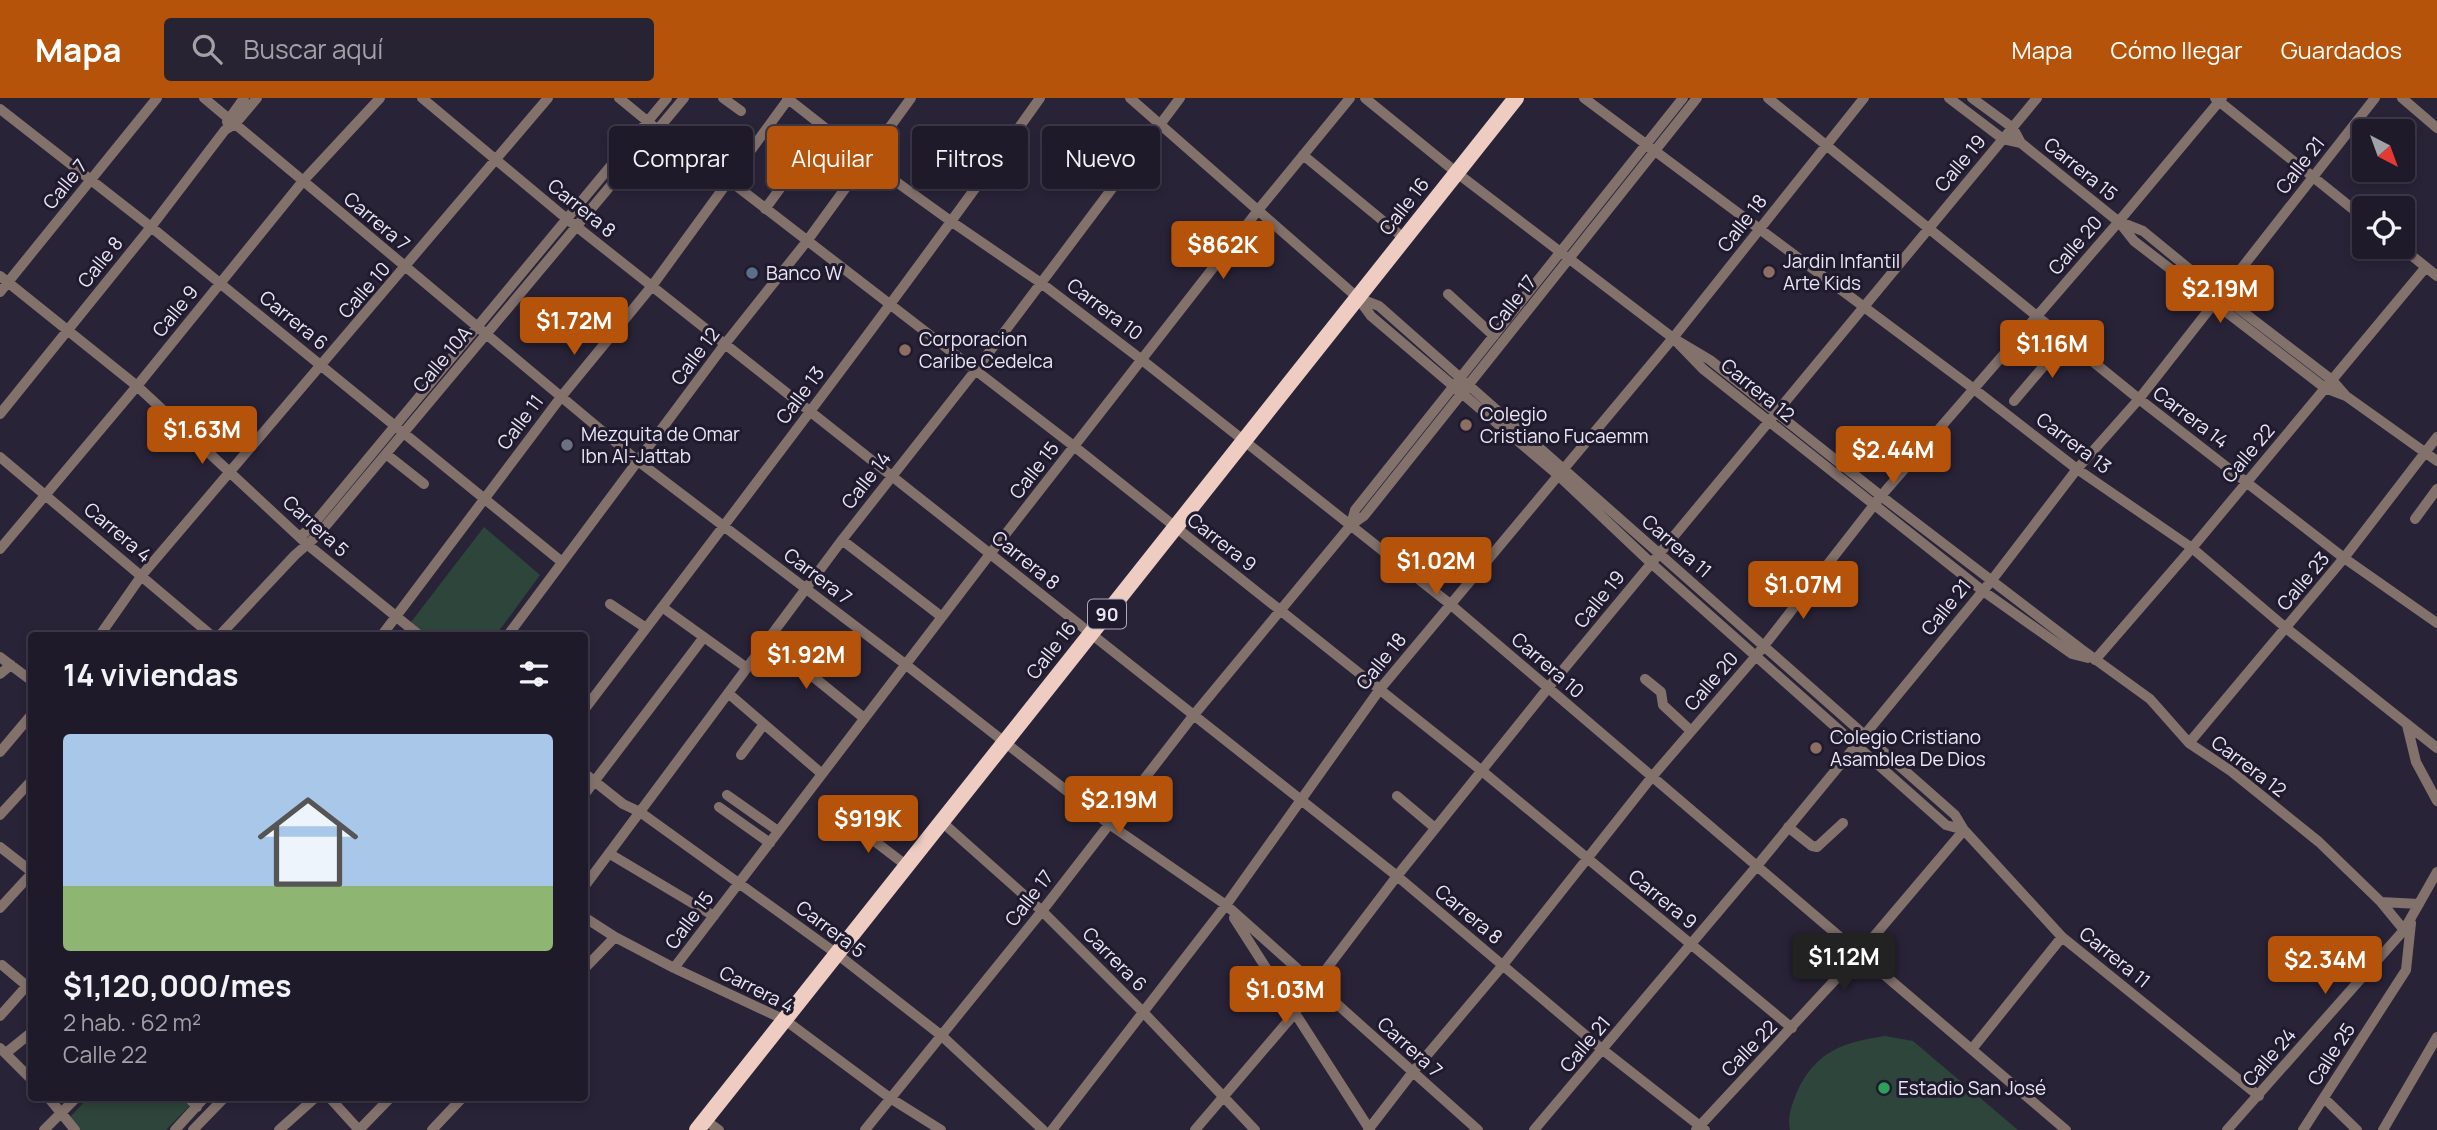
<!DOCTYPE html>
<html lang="es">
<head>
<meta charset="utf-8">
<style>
  :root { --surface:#1f1a2a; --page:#272332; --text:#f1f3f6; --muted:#a1a1a8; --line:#3c3847; --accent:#b45309 }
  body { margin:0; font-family:Manrope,sans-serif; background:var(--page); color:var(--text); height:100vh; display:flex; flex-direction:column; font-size:26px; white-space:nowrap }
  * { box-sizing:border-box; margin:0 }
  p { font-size:23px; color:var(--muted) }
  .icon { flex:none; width:38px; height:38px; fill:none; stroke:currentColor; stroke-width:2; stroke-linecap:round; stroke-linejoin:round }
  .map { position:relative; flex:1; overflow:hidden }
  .sheet { position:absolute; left:28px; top:534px; width:560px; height:469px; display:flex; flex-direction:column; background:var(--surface); border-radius:7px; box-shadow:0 4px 10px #0003,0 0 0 2px var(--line) }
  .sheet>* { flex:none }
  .banner { position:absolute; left:609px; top:28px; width:665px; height:63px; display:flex; gap:14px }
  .needle { width:46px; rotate:139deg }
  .tools { position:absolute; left:2352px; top:21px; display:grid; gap:14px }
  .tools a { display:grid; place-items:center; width:63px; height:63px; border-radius:7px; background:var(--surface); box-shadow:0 4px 10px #0003,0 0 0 2px var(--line); font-size:35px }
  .price { position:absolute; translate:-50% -60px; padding:0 16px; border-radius:7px; background:var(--accent); color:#fff; font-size:23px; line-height:46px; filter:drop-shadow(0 2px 4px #0008) }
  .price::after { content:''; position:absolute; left:50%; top:42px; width:21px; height:16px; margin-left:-10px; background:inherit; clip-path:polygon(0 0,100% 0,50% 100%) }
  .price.selected { background:#222; color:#fff }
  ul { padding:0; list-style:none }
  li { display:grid; align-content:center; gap:14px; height:371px; padding:0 35px }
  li+li { border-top:2px solid var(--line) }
  li span { display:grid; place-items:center; height:217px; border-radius:7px; color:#555 }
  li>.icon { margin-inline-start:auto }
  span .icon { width:126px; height:126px; fill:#fffc; stroke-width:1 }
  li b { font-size:30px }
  h2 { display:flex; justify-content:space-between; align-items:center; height:84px; padding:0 35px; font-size:30px }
  .tag { padding:0 24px; border-radius:7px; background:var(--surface); box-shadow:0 4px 10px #0003,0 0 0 2px var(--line); font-size:24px; line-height:63px }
  .tag.selected { background:var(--accent); color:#fff }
  header { display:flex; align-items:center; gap:42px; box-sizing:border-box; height:98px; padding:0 35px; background:var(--accent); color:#fff }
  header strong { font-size:33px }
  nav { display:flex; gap:38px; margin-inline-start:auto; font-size:24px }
  .search { width:490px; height:63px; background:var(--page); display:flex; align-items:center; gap:18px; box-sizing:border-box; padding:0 24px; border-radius:7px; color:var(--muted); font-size:26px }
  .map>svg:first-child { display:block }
  .green { fill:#2d453a }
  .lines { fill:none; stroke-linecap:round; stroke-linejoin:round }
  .minor { stroke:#83716c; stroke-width:10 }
  .trunk { stroke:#eeccc2; stroke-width:16 }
  .education-dot { fill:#8d6e63; stroke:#201a2e; stroke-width:2.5 }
  .service-dot { fill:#5c6f8a; stroke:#201a2e; stroke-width:2.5 }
  .worship-dot { fill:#6b7280; stroke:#201a2e; stroke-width:2.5 }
  .leisure-dot { fill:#2e9e5b; stroke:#201a2e; stroke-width:2.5 }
  .labels { text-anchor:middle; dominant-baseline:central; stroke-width:6; stroke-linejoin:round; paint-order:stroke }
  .shield { fill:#201a2e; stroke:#adaab9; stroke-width:2 }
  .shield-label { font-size:18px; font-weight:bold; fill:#eae7f5 }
  .street-label { font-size:19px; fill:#eae7f5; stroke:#201a2e }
  .poi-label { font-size:19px; fill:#eae7f5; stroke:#201a2e; text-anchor:start }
</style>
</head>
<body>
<header>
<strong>Mapa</strong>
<div class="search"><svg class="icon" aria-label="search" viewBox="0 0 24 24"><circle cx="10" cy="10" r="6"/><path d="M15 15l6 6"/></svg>Buscar aquí</div>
<nav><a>Mapa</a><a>Cómo llegar</a><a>Guardados</a></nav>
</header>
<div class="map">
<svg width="2437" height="1032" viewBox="0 0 2437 1032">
  <rect width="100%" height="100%" fill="#292338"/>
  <!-- green -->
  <path class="green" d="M 484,429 L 540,477 L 496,537 L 420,537 L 408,528 Z
    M 1885,938 L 1913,943 L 2018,1032 L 1790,1032 C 1787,1019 1792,1006 1797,994 C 1815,954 1843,944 1885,938 Z
    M 89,999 L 198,999 L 166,1032 L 79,1032 L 70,1019 Z"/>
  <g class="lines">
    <!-- minor -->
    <path class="minor" d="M 204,0 L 638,363 L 905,566 L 1109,726 L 1226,807 L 1478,1032
      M 422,0 L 567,121 L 1397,778 L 1603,952 L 1705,1032
      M 619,0 L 658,32 L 730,83 L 1075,349 L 1482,673 L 1792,930
      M 723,0 L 741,13
      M 787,0 L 866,62 L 952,124 L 1041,185 L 1142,262 L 1450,506 L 2066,1032
      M 1130,0 L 1358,200 L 1371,218 L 1559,378 L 1651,465 L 1946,727 L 1964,732
      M 1365,0 L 1457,75 L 1673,240 L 1703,271 L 1983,493 L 2072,556 L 2088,560
      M 1584,0 L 1974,291 L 2077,371 L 2192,450 L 2286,530 L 2437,650
      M 1768,0 L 2139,301 L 2344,460 L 2437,525
      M 1949,0 L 2003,41 L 2021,45
      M 1972,0 L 2013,30 L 2021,45 L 2119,124 L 2134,143 L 2325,290 L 2346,298
      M 2215,0 L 2364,120
      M 2402,0 L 2437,30
      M 0,11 L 151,129 L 562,464
      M 227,24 L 244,0
      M 1303,57 L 1405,141
      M 765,111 L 809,51
      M 2120,124 L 2143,133 L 2221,197 L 2332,282 L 2346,298 L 2437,363
      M 2401,149 L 2437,178
      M 0,178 L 137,288 L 308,447 L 419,537
      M 0,194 L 157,0
      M 1448,196 L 1494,238
      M 1358,200 L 1379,208 L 1955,717 L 1964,732 L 2062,839 L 2259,998
      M 1673,240 L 1710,262 L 1881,398 L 2081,551 L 2150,601 L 2189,645 L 2231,673 L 2319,744 L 2381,804 L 2404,832
      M 2014,303 L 2066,242
      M 0,316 L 151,129 L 225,32 L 235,26 L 257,0
      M 386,356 L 424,386
      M 0,359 L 211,537
      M 2415,421 L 2437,391
      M 1351,426 L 1355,412 L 1683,0
      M 300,439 L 312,428 L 667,0
      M 842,442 L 942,519
      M 0,451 L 137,288 L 303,83 L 380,0
      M 610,506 L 646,530
      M 662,509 L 747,570
      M 100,537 L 142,477 L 548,0
      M 220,537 L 295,457 L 318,437 L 684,0
      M 382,537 L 561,299 L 652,188 L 789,0
      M 508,537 L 725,246 L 807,143 L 911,0
      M 768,542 L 864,620
      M 0,559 L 32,583
      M 2095,562 L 2192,450 L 2426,169
      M 0,576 L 11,567
      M 1645,581 L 1661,594 L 1663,607 L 1691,633
      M 728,595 L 822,676
      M 584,612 C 738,409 893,207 1040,0
      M 2407,627 L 2416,664 L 2437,703
      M 2189,645 L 2344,460 L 2437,339
      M 0,654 L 32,616
      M 741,657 L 764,626
      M 584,675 L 623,706 L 640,714 L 837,856 L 942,938 L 1043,1032
      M 584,697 L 704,539
      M 727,697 L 778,733
      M 1397,698 L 1435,730
      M 719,709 L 770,745
      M 0,717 L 32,682
      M 847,722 L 907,768
      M 942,724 L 1042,813 L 1144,915 L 1255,1032
      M 1788,729 L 1812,748 L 1817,749 L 1843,725
      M 0,749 L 32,774
      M 610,756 L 714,818
      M 584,789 L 842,442 L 975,273 L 1180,0
      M 2381,804 L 2419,806
      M 0,810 L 32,775
      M 584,819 L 615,839 L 674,870 L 785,922 L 890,1000 L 941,1032
      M 1234,820 L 1370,1032
      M 2,867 L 27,888
      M 674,870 L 990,456 L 1259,111 L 1350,0
      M 584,871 L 615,839
      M 0,918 L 32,882
      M 0,950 L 32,982
      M 1972,951 L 2062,839
      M 6,955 L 32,934
      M 48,999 L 75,1032
      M 188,999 L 197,1009
      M 329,999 L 359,1032
      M 2324,1000 L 2357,1032
      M 705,1022 L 719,1032
      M 44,1032 L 77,999
      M 175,1032 L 205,999
      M 193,1032 L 225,999
      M 279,1032 L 316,999
      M 359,1032 L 391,999
      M 432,1032 L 463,999
      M 865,1032 L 1042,813 L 1193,618 L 1351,427 L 1364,418 L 1697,0
      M 1052,1032 L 1226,807 L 1380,591 L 1673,240 L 1864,0
      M 1195,1032 L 1295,915 L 1315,886 L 1397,778 L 1548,590 L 2037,0
      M 1368,1032 L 1412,975 L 1503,867 L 1651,680 L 1756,558 L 1881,398 L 2115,128 L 2222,0
      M 1534,1032 L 1756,769 L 1992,482 L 2077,371 L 2139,301 L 2375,0
      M 1696,1032 L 1859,856 L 1964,732
      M 2227,1032 L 2404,832 L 2437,774
      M 2303,1032 L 2406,872 L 2411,825
      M 2383,1032 L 2437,939"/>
    <!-- trunk -->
    <path class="trunk" d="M 697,1032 L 1516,0"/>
  </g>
  <!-- markers -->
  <g class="education-dot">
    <circle cx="1769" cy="174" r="7"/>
    <circle cx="905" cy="252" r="7"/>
    <circle cx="1466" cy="327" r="7"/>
    <circle cx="1816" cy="650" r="7"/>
  </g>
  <circle class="service-dot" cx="752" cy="175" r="7"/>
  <circle class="worship-dot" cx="567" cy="347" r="7"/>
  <circle class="leisure-dot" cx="1884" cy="990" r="7"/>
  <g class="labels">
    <!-- shield labels -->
    <rect class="shield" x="1088" y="501.5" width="38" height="29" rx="5"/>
    <g class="shield-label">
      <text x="1107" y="516">90</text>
    </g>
    <!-- street labels -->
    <g class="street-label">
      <text transform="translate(1960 65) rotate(-50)">Calle 19</text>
      <text transform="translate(2300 67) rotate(-52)">Calle 21</text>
      <text transform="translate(2081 71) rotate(39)">Carrera 15</text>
      <text transform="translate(65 86) rotate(-51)">Calle 7</text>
      <text transform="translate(1404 108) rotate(-52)">Calle 16</text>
      <text transform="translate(582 110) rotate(39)">Carrera 8</text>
      <text transform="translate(377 123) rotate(40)">Carrera 7</text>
      <text transform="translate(1742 125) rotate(-52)">Calle 18</text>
      <text transform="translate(2075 147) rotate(-49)">Calle 20</text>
      <text transform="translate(100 164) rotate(-51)">Calle 8</text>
      <text transform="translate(364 192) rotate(-49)">Calle 10</text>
      <text transform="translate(1512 205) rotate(-52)">Calle 17</text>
      <text transform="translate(1105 211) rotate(37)">Carrera 10</text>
      <text transform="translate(175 213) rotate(-51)">Calle 9</text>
      <text transform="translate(294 222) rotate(39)">Carrera 6</text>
      <text transform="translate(695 258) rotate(-53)">Calle 12</text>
      <text transform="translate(442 261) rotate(-50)">Calle 10A</text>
      <text transform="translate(1758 292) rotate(39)">Carrera 12</text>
      <text transform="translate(800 297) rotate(-53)">Calle 13</text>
      <text transform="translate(2191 319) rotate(37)">Carrera 14</text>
      <text transform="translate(520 324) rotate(-53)">Calle 11</text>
      <text transform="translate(2074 345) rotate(37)">Carrera 13</text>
      <text transform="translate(2248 355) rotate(-50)">Calle 22</text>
      <text transform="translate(1034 372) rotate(-52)">Calle 15</text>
      <text transform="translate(866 382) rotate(-52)">Calle 14</text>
      <text transform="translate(316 428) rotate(42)">Carrera 5</text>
      <text transform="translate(118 434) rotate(40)">Carrera 4</text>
      <text transform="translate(1222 444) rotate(38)">Carrera 9</text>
      <text transform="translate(1677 448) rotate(41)">Carrera 11</text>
      <text transform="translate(1026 462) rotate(39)">Carrera 8</text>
      <text transform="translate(818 478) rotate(37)">Carrera 7</text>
      <text transform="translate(2303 483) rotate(-50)">Calle 23</text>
      <text transform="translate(1599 501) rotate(-51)">Calle 19</text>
      <text transform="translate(1946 509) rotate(-51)">Calle 21</text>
      <text transform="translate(1051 552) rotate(-52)">Calle 16</text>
      <text transform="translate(1381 563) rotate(-51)">Calle 18</text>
      <text transform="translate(1548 567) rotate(41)">Carrera 10</text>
      <text transform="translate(1711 583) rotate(-49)">Calle 20</text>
      <text transform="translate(2249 668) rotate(37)">Carrera 12</text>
      <text transform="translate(1029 800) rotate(-52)">Calle 17</text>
      <text transform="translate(1663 801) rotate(39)">Carrera 9</text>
      <text transform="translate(1469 816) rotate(40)">Carrera 8</text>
      <text transform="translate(689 822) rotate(-53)">Calle 15</text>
      <text transform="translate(831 831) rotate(37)">Carrera 5</text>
      <text transform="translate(2115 859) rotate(39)">Carrera 11</text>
      <text transform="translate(1115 861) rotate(45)">Carrera 6</text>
      <text transform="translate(757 891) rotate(27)">Carrera 4</text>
      <text transform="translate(1585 946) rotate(-50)">Calle 21</text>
      <text transform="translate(1410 949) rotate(42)">Carrera 7</text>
      <text transform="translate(1749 950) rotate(-46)">Calle 22</text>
      <text transform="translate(2331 956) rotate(-57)">Calle 25</text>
      <text transform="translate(2269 959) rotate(-49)">Calle 24</text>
    </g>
    <!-- poi labels -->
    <g class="poi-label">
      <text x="1783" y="163">Jardin Infantil<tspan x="1783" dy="22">Arte Kids</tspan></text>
      <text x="766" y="175">Banco W</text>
      <text x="919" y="241">Corporacion<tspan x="919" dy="22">Caribe Cedelca</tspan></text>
      <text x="1480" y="316">Colegio<tspan x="1480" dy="22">Cristiano Fucaemm</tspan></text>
      <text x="581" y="336">Mezquita de Omar<tspan x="581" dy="22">Ibn Al-Jattab</tspan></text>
      <text x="1830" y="639">Colegio Cristiano<tspan x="1830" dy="22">Asamblea De Dios</tspan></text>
      <text x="1898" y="990">Estadio San José</text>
    </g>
  </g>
</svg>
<div class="tools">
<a><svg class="needle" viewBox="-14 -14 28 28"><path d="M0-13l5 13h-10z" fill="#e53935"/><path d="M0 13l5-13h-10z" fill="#a1a1a8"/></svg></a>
<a><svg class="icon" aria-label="locate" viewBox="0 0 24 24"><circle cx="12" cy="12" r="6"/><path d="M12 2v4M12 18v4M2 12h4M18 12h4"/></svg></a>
</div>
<b class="price" style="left:1223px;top:183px">$862K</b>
<b class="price" style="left:2220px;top:227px">$2.19M</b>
<b class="price" style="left:574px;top:259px">$1.72M</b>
<b class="price" style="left:2052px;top:282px">$1.16M</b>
<b class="price" style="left:202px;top:368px">$1.63M</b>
<b class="price" style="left:1893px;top:388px">$2.44M</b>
<b class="price" style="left:1436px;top:499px">$1.02M</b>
<b class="price" style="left:1803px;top:523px">$1.07M</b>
<b class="price" style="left:806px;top:593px">$1.92M</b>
<b class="price" style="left:1119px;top:738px">$2.19M</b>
<b class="price" style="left:868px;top:757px">$919K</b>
<b class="price selected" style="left:1844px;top:895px">$1.12M</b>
<b class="price" style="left:2325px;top:898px">$2.34M</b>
<b class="price" style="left:1285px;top:928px">$1.03M</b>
<div class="banner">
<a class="tag">Comprar</a>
<a class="tag selected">Alquilar</a>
<a class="tag">Filtros</a>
<a class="tag">Nuevo</a>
</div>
<section class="sheet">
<h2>14 viviendas<svg class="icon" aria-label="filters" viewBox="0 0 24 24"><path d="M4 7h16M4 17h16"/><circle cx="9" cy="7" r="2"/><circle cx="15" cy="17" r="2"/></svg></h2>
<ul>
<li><span style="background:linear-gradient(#a9c7e8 70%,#8fb573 0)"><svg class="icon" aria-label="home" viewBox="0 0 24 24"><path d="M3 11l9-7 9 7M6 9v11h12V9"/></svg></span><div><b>$1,120,000/mes</b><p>2 hab. · 62 m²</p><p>Calle 22</p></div></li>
</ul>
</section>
</div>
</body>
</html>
